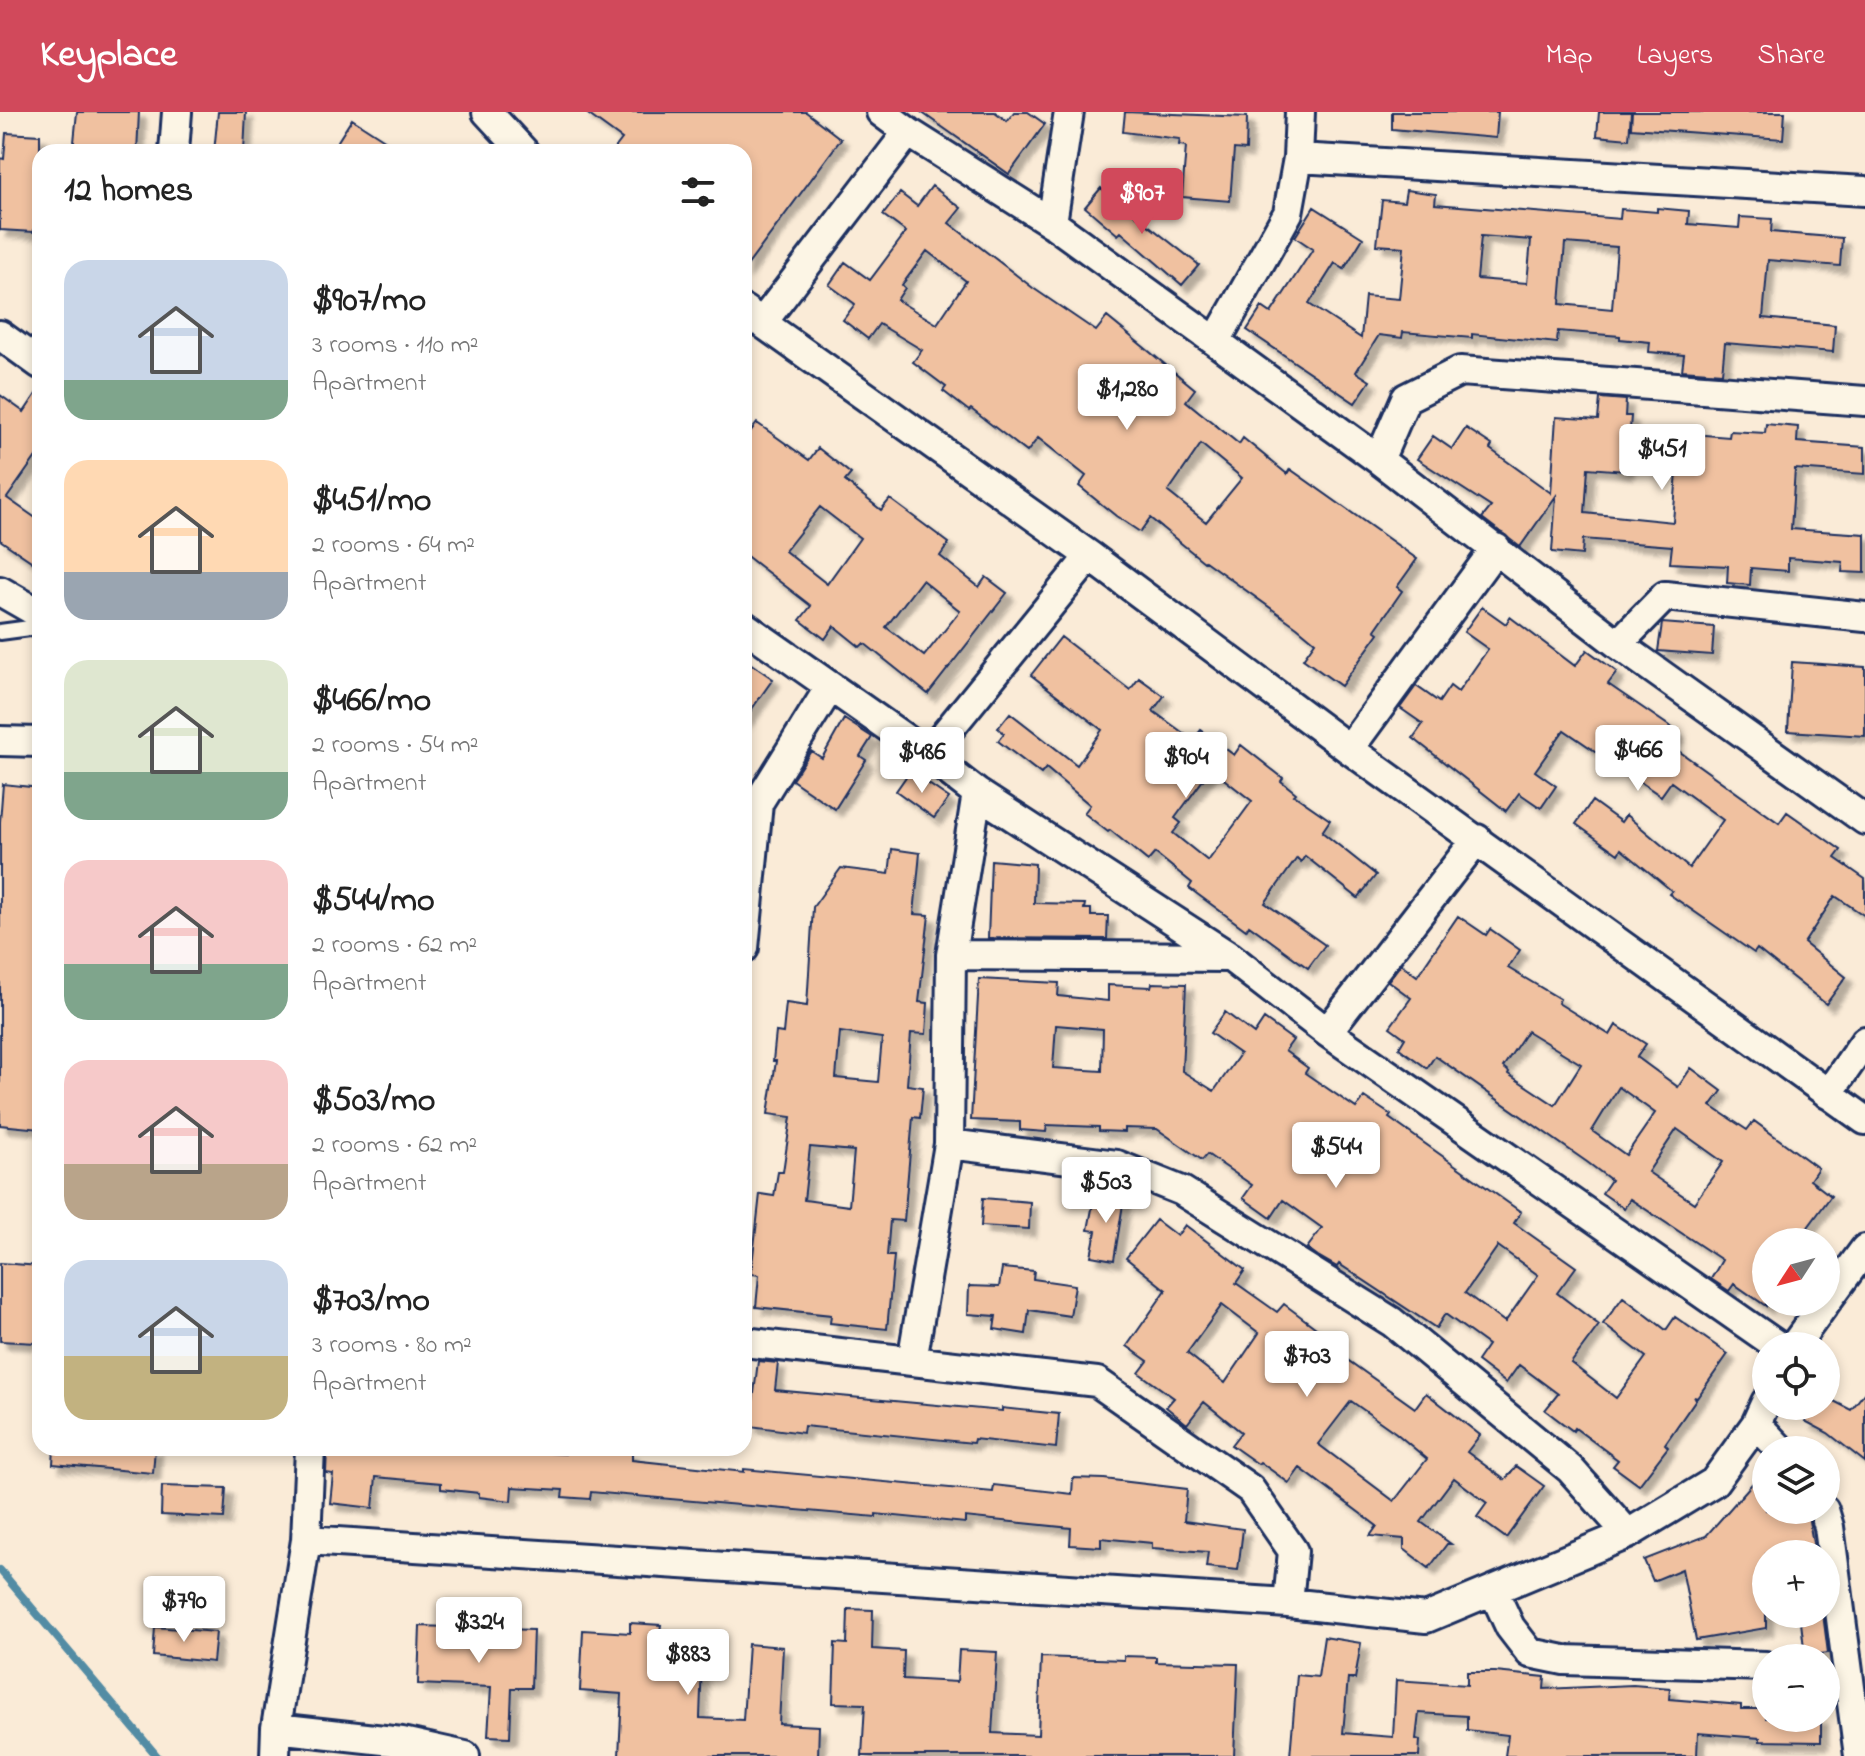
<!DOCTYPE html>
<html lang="en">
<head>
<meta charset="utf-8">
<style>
  :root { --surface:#fff; --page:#f2f2f2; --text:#222; --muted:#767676; --accent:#d1495b }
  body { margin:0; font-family:"Indie Flower",sans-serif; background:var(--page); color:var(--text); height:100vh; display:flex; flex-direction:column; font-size:30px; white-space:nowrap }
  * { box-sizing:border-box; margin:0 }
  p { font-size:26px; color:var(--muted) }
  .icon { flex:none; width:44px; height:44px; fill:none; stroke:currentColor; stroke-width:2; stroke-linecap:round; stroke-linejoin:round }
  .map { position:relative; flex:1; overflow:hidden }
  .details { position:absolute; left:32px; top:32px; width:720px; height:1312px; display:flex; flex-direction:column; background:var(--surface); border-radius:24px; box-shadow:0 4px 12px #0003 }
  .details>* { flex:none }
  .needle { width:52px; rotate:234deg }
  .fabs { position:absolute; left:1752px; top:1116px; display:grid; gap:16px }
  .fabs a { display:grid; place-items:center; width:88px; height:88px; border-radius:50%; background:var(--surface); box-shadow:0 4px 12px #0003; font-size:40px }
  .price { position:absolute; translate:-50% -68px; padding:0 18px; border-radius:8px; background:#fff; color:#222; font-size:26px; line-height:52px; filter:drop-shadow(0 2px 4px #0008) }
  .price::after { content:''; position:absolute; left:50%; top:48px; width:24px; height:18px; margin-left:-12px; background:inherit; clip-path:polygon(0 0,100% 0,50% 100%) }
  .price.current { background:var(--accent); color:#fff }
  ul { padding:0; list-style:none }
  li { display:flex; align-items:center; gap:24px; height:200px; padding:0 32px }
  li span { display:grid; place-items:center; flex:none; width:224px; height:160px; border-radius:24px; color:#555 }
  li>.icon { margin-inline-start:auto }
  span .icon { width:96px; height:96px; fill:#fffc; stroke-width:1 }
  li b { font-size:34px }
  h2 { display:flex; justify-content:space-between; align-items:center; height:96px; padding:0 32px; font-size:34px }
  header { display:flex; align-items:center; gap:48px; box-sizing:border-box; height:112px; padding:0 40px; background:var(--accent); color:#fff }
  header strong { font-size:38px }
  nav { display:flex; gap:44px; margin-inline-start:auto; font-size:28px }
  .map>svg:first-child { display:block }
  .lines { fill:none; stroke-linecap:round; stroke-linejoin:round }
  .stream { stroke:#538ca4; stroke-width:8 }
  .building { fill:#f0c1a0; stroke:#1b2f5e; stroke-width:2; fill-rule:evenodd; filter:url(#shadow) }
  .service-casing { stroke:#1b2f5e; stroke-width:20 }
  .minor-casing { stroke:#1b2f5e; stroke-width:34 }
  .service { stroke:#fcf5e5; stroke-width:14 }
  .minor { stroke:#fcf5e5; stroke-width:28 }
</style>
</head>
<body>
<header>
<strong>Keyplace</strong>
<nav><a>Map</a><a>Layers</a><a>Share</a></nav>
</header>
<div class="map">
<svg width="1865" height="1644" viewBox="0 0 1865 1644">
  <defs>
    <filter id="shadow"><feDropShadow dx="7" dy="7" stdDeviation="2" flood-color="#0004"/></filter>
  </defs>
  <rect width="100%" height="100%" fill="#faebd7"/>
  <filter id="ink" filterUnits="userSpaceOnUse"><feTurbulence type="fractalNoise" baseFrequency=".0125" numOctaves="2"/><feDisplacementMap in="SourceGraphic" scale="16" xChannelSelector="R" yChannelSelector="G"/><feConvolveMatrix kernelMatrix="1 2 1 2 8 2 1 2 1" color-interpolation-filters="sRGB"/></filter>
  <g filter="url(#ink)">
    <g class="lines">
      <!-- stream -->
      <path class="stream" d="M 0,1458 L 157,1644"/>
    </g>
    <!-- building -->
    <path class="building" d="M 77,0 L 139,0 L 137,40 L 73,40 Z
      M 218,0 L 246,0 L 244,40 L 214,40 Z
      M 585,0 L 806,0 L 841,27 L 744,158 L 744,40 L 612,40 L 622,27 Z
      M 921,0 L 995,0 L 1007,9 L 1014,0 L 1028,0 L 1045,12 L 1009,62 Z
      M 1125,0 L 1247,5 L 1246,38 L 1234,37 L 1230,89 L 1182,85 L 1186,34 L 1179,33 L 1180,27 L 1123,20 Z
      M 1392,0 L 1498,0 L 1496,26 L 1392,17 Z
      M 1599,0 L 1631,0 L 1629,27 L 1597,24 Z
      M 1632,0 L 1785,0 L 1783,27 L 1631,16 Z
      M 352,7 L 403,40 L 331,40 Z
      M 6,21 L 40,23 L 40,79 L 36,79 L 34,120 L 0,118 L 0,46 L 4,47 Z
      M 932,74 L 961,96 L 949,111 L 1033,176 L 1096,219 L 1107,205 L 1195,277 L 1186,289 L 1239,332 L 1243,326 L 1287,362 L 1290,357 L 1417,447 L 1397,475 L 1402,479 L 1375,518 L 1379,521 L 1341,574 L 1303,547 L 1315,530 L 1297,515 L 1205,449 L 1204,450 L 1150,406 L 1140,420 L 1116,404 L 1079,374 L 1086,364 L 1038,326 L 1027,340 L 971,297 L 969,299 L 943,279 L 946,275 L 913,250 L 922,238 L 879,212 L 868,227 L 843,208 L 855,192 L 829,173 L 845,150 L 870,168 L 906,120 L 883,103 L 900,81 L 917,94 ZM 927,139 L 966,169 L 937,212 L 897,188 L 905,176 L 902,173 ZM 1201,332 L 1242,366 L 1206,410 L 1168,380 Z
      M 1101,76 L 1199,153 L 1182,173 L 1121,120 L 1118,123 L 1085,95 Z
      M 1406,78 L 1436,82 L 1435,92 L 1620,107 L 1621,97 L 1657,100 L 1657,96 L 1689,99 L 1688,112 L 1739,116 L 1740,105 L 1772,107 L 1771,120 L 1842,126 L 1840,154 L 1768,148 L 1763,206 L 1835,213 L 1833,240 L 1725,231 L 1722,261 L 1682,258 L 1684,243 L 1649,240 L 1650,230 L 1620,227 L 1620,224 L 1558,219 L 1557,231 L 1472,222 L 1472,226 L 1403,220 L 1402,226 L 1379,223 L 1356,260 L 1370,269 L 1355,291 L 1247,218 L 1262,195 L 1271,201 L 1313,137 L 1295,125 L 1314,95 L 1363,126 L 1344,157 L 1335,151 L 1309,192 L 1361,226 L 1365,184 L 1399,187 L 1404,135 L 1377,133 L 1382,88 L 1404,90 ZM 1481,124 L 1531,128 L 1527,171 L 1477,167 ZM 1565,131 L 1617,135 L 1612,197 L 1560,192 Z
      M 40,276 L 40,339 L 7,386 L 40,409 L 40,455 L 0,428 L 0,283 L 24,300 Z
      M 1600,286 L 1626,288 L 1625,304 L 1631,304 L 1630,317 L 1729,325 L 1730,319 L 1765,321 L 1766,312 L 1798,315 L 1797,330 L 1865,335 L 1865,362 L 1795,357 L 1791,417 L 1865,422 L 1865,461 L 1842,460 L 1843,450 L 1788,446 L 1788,459 L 1751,456 L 1750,473 L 1727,471 L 1728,454 L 1670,451 L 1672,434 L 1583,427 L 1582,443 L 1552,440 L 1556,384 L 1520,435 L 1482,406 L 1491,395 L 1417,347 L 1433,324 L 1452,337 L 1466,316 L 1492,333 L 1490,337 L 1551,381 L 1556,305 L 1598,308 ZM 1628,344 L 1678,348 L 1673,410 L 1585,401 L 1588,356 L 1626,359 Z
      M 757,311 L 809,348 L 818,336 L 851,362 L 845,369 L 881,398 L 890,387 L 949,431 L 940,444 L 979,475 L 986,465 L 1007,481 L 928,582 L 864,531 L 860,535 L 834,514 L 825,527 L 800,508 L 811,494 L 744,442 L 744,328 ZM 820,395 L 860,426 L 827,472 L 785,439 ZM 922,468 L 960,499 L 924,544 L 886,515 Z
      M 1482,495 L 1506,512 L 1510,505 L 1575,554 L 1587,538 L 1617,560 L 1608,572 L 1678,620 L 1669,632 L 1779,711 L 1787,700 L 1841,738 L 1835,746 L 1865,767 L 1865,804 L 1835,784 L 1804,831 L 1846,865 L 1826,892 L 1757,837 L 1754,841 L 1669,782 L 1672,779 L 1621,737 L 1618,742 L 1576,712 L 1592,689 L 1621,710 L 1626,703 L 1689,756 L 1723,708 L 1671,670 L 1661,684 L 1564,618 L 1535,659 L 1556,674 L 1541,696 L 1519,681 L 1506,699 L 1413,626 L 1423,612 L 1400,596 L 1416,574 L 1439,590 L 1450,574 L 1458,580 L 1488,537 L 1464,520 Z
      M 1662,511 L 1714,515 L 1712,543 L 1658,539 Z
      M 1061,525 L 1130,578 L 1139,566 L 1164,584 L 1153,599 L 1193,628 L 1201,618 L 1234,643 L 1241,633 L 1283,666 L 1281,669 L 1296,681 L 1294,683 L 1330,708 L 1322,720 L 1376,763 L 1358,786 L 1305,744 L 1301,750 L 1297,746 L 1265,791 L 1325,833 L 1308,856 L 1249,813 L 1246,818 L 1189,776 L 1192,771 L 1155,741 L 1148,749 L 1110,718 L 1108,720 L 1084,701 L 1090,693 L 1046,656 L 1041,662 L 998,629 L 1004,621 L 998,616 L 1010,601 L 1077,653 L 1102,618 L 1031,563 ZM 1211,657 L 1252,689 L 1208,749 L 1173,721 L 1181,711 L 1175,706 Z
      M 744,547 L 773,567 L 744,608 Z
      M 1792,550 L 1865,555 L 1865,624 L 1788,619 Z
      M 844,607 L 872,625 L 860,644 L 866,648 L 835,697 L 792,668 L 811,639 L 822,646 Z
      M 910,659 L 949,686 L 934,706 L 896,679 Z
      M 3,672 L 40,676 L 40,1017 L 0,1013 L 0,710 Z
      M 892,737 L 920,741 L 914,802 L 929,803 L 919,890 L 928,891 L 926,922 L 911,921 L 907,973 L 923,975 L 920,1006 L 913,1005 L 904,1109 L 890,1108 L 887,1144 L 894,1144 L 887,1217 L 830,1211 L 831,1203 L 756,1195 L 759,1163 L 751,1162 L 760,1082 L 774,1084 L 778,1060 L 783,1060 L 791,1005 L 768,1002 L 776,949 L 773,949 L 776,920 L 783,921 L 786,891 L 807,894 L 813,795 L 841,756 L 889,762 ZM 840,920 L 882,926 L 878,970 L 836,966 ZM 810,1035 L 854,1039 L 849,1094 L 804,1088 Z
      M 991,748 L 1035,752 L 1034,791 L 1085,792 L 1084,797 L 1091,797 L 1091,804 L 1108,804 L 1107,827 L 988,826 Z
      M 1458,804 L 1486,823 L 1490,817 L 1520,838 L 1508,856 L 1560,887 L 1558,891 L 1610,923 L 1616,913 L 1646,932 L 1637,945 L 1678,975 L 1691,956 L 1722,979 L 1711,994 L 1747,1018 L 1754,1009 L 1818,1056 L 1810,1068 L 1831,1084 L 1797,1130 L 1766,1130 L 1766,1194 L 1734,1172 L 1729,1179 L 1711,1167 L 1722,1148 L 1630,1087 L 1624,1096 L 1602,1081 L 1611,1068 L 1587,1050 L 1435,944 L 1427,956 L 1399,936 L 1405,926 L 1390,915 L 1411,886 L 1388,869 L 1401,852 L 1417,864 ZM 1527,919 L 1581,952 L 1555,993 L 1508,962 L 1509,960 L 1503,955 ZM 1619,975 L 1655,1001 L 1626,1043 L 1592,1019 ZM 1677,1017 L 1723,1050 L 1694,1091 L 1648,1060 Z
      M 979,867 L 1059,871 L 1058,884 L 1108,889 L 1108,873 L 1151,875 L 1152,871 L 1186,872 L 1182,959 L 1214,979 L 1240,942 L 1210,921 L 1225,900 L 1254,922 L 1264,907 L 1293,928 L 1285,939 L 1308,956 L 1305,961 L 1356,996 L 1364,985 L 1391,1003 L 1389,1006 L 1521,1100 L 1514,1111 L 1576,1155 L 1557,1181 L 1599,1213 L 1571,1251 L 1616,1286 L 1646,1245 L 1603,1212 L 1623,1185 L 1666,1218 L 1675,1205 L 1728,1242 L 1697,1286 L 1694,1285 L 1696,1287 L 1665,1332 L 1668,1335 L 1639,1373 L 1613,1354 L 1618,1348 L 1575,1316 L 1573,1319 L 1545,1298 L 1558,1282 L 1519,1253 L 1506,1271 L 1477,1249 L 1488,1233 L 1445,1202 L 1436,1216 L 1339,1152 L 1337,1155 L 1318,1144 L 1307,1136 L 1322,1116 L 1283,1088 L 1271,1106 L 1243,1086 L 1252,1073 L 1207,1042 L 1202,1048 L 1157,1017 L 1125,1016 L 1125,1020 L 1099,1019 L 1099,1015 L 1047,1013 L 1046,1020 L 1020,1018 L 1020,1010 L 971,1008 ZM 1056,913 L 1103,917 L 1102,959 L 1053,956 ZM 1498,1134 L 1538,1163 L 1505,1210 L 1465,1181 Z
      M 1095,1081 L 1124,1086 L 1114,1148 L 1091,1144 L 1096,1119 L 1088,1118 Z
      M 983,1086 L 1030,1090 L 1029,1117 L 981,1114 Z
      M 1156,1108 L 1177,1124 L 1185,1113 L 1245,1158 L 1236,1171 L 1277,1200 L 1284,1192 L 1336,1231 L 1332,1237 L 1415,1296 L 1426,1281 L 1480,1323 L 1467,1340 L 1505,1368 L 1516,1354 L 1544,1374 L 1506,1426 L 1477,1405 L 1487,1391 L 1454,1366 L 1421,1410 L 1451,1432 L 1447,1432 L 1429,1456 L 1404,1437 L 1404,1427 L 1370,1424 L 1377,1414 L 1300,1356 L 1289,1371 L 1260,1350 L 1258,1352 L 1231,1333 L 1241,1320 L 1204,1290 L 1187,1312 L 1166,1295 L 1174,1286 L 1139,1261 L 1148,1249 L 1127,1234 L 1166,1178 L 1126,1146 ZM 1222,1193 L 1259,1221 L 1225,1271 L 1187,1241 ZM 1351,1289 L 1396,1321 L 1427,1347 L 1394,1389 L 1318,1332 Z
      M 0,1151 L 40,1154 L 36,1231 L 0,1229 Z
      M 1002,1156 L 1034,1159 L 1033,1167 L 1075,1173 L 1070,1204 L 1029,1198 L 1026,1222 L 994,1217 L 996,1204 L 968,1202 L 969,1174 L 999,1175 Z
      M 758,1249 L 778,1251 L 775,1278 L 1002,1299 L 1002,1296 L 1059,1302 L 1056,1336 L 974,1327 L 973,1331 L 804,1314 L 803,1321 L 750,1314 Z
      M 1865,1280 L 1865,1350 L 1828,1321 L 1805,1309 L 1812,1294 L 1826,1294 L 1826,1285 L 1851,1298 Z
      M 54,1336 L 155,1336 L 153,1361 L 53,1352 Z
      M 327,1336 L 516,1336 L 516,1339 L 565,1342 L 566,1336 L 593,1336 L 632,1340 L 632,1348 L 744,1360 L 744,1357 L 993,1380 L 994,1373 L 1072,1382 L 1073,1366 L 1104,1367 L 1187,1377 L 1184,1409 L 1243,1417 L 1238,1458 L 1206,1455 L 1208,1440 L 1152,1436 L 1152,1431 L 1101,1426 L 1101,1435 L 1070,1433 L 1071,1416 L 965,1405 L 965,1411 L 876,1402 L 876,1405 L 591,1380 L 590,1387 L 562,1385 L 563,1378 L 512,1375 L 511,1389 L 479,1385 L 479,1381 L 441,1377 L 441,1371 L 376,1365 L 373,1396 L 330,1391 L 333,1362 L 326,1361 Z
      M 1766,1356 L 1766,1398 L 1807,1398 L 1815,1442 L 1766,1442 L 1766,1516 L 1696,1528 L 1682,1457 L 1653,1469 L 1644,1448 L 1706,1424 Z
      M 162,1374 L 226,1376 L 224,1406 L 161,1403 Z
      M 848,1497 L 873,1498 L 872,1537 L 904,1539 L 903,1567 L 957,1570 L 959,1538 L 997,1540 L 992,1621 L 1038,1623 L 1041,1545 L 1124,1548 L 1124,1544 L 1156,1545 L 1156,1550 L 1238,1552 L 1234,1644 L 862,1644 L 865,1592 L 833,1591 L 835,1531 L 847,1532 Z
      M 1800,1502 L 1823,1502 L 1828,1541 L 1805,1544 Z
      M 630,1511 L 661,1513 L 660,1519 L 703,1521 L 700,1606 L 743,1608 L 748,1532 L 783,1535 L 779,1612 L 819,1614 L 818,1644 L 619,1644 L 622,1582 L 580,1579 L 583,1518 L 630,1521 Z
      M 420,1514 L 533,1518 L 531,1576 L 512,1576 L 510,1625 L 488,1624 L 491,1575 L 418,1572 Z
      M 155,1515 L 216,1520 L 213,1550 L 153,1544 Z
      M 1324,1525 L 1361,1531 L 1355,1567 L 1348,1566 L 1343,1621 L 1393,1625 L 1396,1568 L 1467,1573 L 1467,1560 L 1495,1560 L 1545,1565 L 1544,1577 L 1633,1573 L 1670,1576 L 1669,1587 L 1741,1593 L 1741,1597 L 1766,1597 L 1766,1606 L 1821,1606 L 1821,1630 L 1760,1629 L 1760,1626 L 1698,1621 L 1697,1644 L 1505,1644 L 1508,1623 L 1467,1618 L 1467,1604 L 1419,1601 L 1416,1627 L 1420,1628 L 1419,1644 L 1290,1644 L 1297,1563 L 1318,1565 Z"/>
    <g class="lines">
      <!-- service casing -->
      <g class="service-casing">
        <path id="service" d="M 0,520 L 30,516 L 40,511"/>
      </g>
      <!-- minor casing -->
      <g class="minor-casing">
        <path id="minor" d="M 487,0 L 524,40
          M 881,0 L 908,20 L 1052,111 L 1379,348 L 1618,532 L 1865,708
          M 174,40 L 177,0
          M 1298,46 L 1865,79
          M 1052,111 L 1069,0
          M 744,198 L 1090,444 L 1349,637 L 1865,1008
          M 762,211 L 908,20
          M 0,223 L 40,252
          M 1216,229 L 1288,101 L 1298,46 L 1300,0
          M 1379,348 L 1406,286 L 1460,259 L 1865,289
          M 0,479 L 40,502
          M 744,514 L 928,643 L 977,681 L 1230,845 L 1327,920 L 1778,1234
          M 1618,532 L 1665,484 L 1865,505
          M 0,629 L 40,630
          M 1349,637 L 1496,436
          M 928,643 L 1090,444
          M 977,681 L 951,843 L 949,1032 L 1117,1053 L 1182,1079 L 1392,1210 L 1570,1357 L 1628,1422
          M 744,836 L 758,691 L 830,575
          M 951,843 L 1230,845
          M 1327,920 L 1477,727
          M 1828,982 L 1865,929
          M 1826,1190 L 1865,1137
          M 744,1230 L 1097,1270 L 1250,1377 L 1293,1439 L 1288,1491
          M 1794,1234 L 1826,1190
          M 912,1249 L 949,1032
          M 1756,1312 L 1781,1338
          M 1824,1398 L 1829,1415 L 1859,1644
          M 306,1428 L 1288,1491 L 1426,1506 L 1628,1422 L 1714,1370 L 1756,1312 L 1766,1290
          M 1493,1478 L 1510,1515 L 1530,1541 L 1564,1548 L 1766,1554
          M 276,1616 L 402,1630 L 465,1644
          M 275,1644 L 276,1616 L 306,1428 L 310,1336"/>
      </g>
      <!-- service -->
      <use href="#service" class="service"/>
      <!-- minor -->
      <use href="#minor" class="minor"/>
    </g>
  </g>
</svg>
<div class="fabs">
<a><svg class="needle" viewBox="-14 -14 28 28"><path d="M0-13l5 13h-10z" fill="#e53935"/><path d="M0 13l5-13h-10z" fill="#767676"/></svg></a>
<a><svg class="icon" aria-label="locate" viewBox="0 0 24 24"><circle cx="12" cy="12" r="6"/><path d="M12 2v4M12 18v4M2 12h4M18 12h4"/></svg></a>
<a><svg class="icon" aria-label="layers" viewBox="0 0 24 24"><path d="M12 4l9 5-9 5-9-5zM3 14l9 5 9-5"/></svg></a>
<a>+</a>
<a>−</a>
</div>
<b class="price current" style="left:1142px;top:124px">$907</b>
<b class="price" style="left:1127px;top:320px">$1,280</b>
<b class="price" style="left:1662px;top:380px">$451</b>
<b class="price" style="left:1638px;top:681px">$466</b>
<b class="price" style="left:922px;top:683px">$486</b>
<b class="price" style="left:1186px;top:688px">$904</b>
<b class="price" style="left:1336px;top:1078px">$544</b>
<b class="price" style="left:1106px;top:1113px">$503</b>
<b class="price" style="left:1307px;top:1287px">$703</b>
<b class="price" style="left:184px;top:1532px">$790</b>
<b class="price" style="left:479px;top:1553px">$324</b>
<b class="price" style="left:688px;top:1585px">$883</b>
<section class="details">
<h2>12 homes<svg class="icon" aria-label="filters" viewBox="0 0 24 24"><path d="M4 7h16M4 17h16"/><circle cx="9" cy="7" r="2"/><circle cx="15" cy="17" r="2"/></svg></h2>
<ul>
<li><span style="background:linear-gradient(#c9d6e8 75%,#7fa58c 0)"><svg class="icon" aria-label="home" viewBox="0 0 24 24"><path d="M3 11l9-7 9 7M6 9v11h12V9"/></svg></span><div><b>$907/mo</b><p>3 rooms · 110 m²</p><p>Apartment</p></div></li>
<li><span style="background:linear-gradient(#ffd9b3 70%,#9aa5b1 0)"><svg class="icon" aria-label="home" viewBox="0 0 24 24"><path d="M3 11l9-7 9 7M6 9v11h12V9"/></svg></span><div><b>$451/mo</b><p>2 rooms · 64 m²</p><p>Apartment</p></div></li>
<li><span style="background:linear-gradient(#dfe7d0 70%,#7fa58c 0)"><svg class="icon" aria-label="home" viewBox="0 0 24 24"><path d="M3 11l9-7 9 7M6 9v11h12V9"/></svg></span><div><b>$466/mo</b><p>2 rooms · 54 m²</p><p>Apartment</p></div></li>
<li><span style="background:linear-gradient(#f6c9c9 65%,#7fa58c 0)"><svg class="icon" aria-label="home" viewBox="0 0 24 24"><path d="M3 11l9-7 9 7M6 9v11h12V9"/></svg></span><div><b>$544/mo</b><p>2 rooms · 62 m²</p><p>Apartment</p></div></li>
<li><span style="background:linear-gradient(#f6c9c9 65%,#b9a48a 0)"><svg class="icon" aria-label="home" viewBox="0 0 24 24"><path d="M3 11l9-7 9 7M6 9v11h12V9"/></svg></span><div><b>$503/mo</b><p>2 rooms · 62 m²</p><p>Apartment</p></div></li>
<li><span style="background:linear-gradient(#c9d6e8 60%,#c2b280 0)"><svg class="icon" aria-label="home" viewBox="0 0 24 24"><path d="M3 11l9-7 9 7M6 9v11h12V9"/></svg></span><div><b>$703/mo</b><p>3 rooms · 80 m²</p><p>Apartment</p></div></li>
</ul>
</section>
</div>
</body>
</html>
